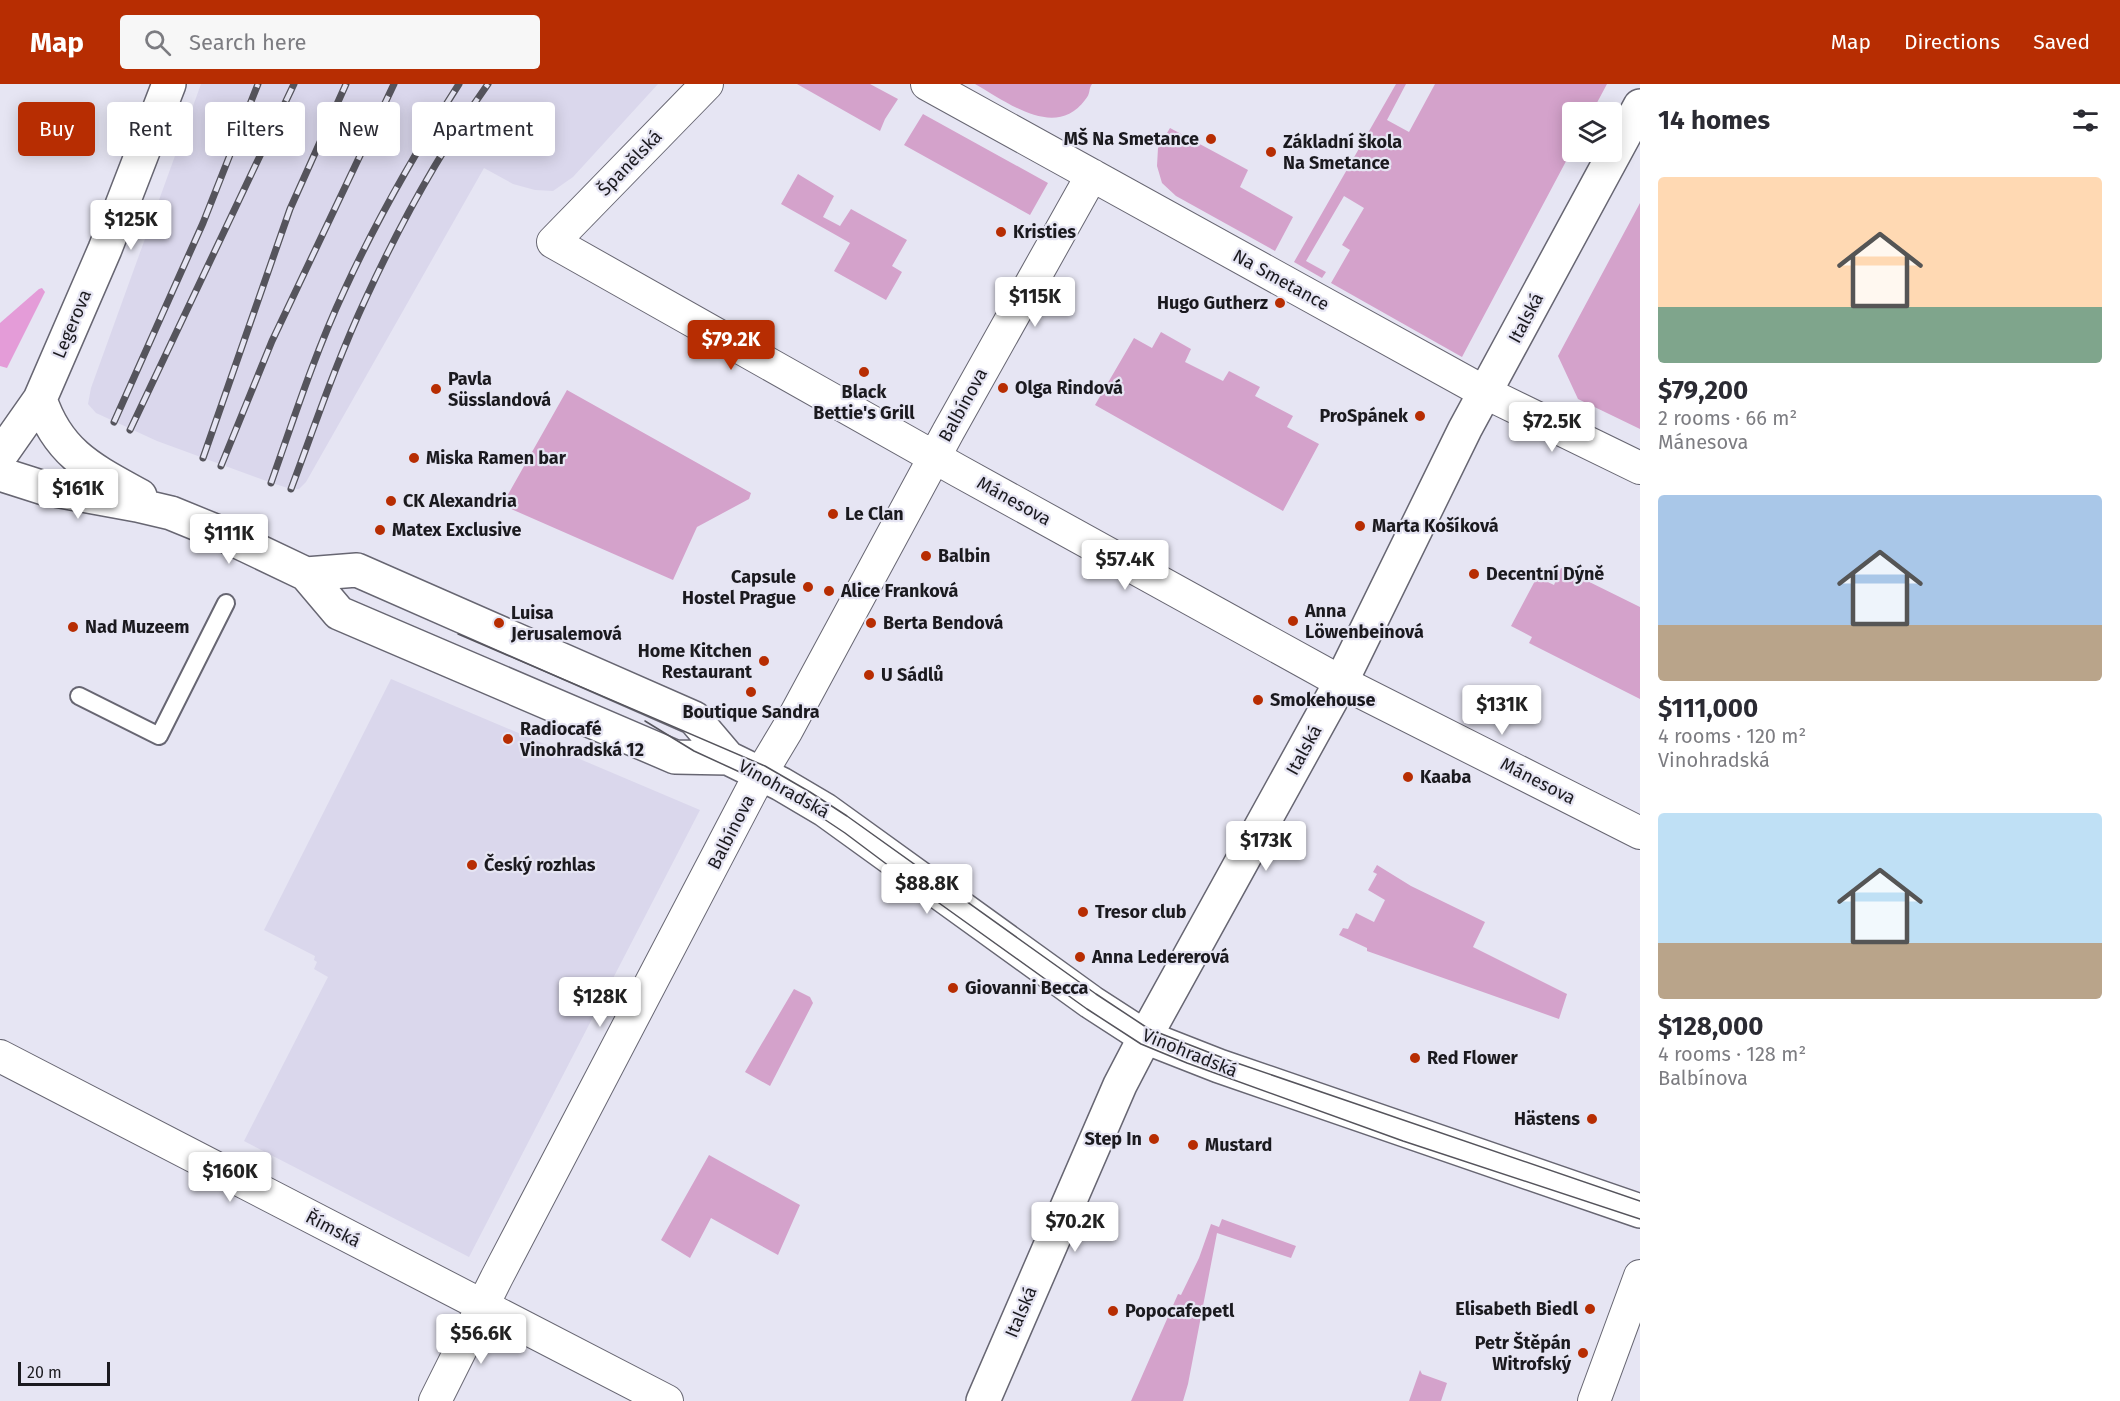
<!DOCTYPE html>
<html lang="en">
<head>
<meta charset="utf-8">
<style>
  :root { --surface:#fff; --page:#f7f7f7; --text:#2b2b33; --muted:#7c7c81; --accent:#b72d02 }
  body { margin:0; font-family:"Fira Sans",sans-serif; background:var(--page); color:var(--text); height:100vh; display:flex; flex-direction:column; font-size:22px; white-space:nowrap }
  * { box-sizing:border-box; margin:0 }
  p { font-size:20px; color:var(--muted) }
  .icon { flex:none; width:33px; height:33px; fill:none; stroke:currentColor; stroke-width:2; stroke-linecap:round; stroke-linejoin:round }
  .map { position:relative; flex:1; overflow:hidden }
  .drawer { display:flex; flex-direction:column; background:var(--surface); width:480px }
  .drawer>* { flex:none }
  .banner { position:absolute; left:18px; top:18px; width:570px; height:54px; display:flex; gap:12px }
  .buttons { position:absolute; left:1562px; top:18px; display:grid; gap:12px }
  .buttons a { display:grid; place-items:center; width:60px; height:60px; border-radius:6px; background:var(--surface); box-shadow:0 3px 15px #0003; font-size:30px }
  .scale { position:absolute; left:18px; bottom:15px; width:92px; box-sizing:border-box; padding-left:6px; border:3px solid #1b1a1f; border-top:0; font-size:16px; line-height:21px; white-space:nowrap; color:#1b1a1f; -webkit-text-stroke:4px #e6e5f3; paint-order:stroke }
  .price { position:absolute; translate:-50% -51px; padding:0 14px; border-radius:6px; background:#fff; color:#222; font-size:20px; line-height:39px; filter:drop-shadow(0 2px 3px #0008) }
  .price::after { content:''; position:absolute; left:50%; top:36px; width:18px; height:14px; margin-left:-9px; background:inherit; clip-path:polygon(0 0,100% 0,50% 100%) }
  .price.active { background:var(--accent); color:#fff }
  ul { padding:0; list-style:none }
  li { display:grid; align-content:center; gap:12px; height:318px; padding:0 18px }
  li span { display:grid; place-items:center; height:186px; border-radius:6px; color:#555 }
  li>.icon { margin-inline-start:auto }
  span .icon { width:108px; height:108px; fill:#fffc; stroke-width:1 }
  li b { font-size:26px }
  h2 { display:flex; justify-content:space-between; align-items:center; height:72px; padding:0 18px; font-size:26px }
  .pill { padding:0 21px; border-radius:6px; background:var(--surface); box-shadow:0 3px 15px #0003; font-size:21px; line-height:54px }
  .pill.active { background:var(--accent); color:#fff }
  header { display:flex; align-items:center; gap:36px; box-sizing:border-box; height:84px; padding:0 30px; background:var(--accent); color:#fff }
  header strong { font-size:28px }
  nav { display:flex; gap:33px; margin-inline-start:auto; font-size:21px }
  .search { width:420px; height:54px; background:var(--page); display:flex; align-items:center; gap:15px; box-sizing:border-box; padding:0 21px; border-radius:6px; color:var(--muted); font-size:22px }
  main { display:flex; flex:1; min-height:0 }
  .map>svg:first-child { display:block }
  .built { fill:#dad7ec }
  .green { fill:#d4a2cb }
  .forest { fill:#e49cd8 }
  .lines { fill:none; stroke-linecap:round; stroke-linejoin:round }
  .service-casing { stroke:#676672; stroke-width:20 }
  .minor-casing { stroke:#676672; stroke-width:34 }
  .tertiary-casing { stroke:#676672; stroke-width:36 }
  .secondary-casing { stroke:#676672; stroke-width:36 }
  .service { stroke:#fff; stroke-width:16 }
  .minor { stroke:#fff; stroke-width:32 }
  .tertiary { stroke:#fff; stroke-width:33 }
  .secondary { stroke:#fff; stroke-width:33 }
  .tram { stroke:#55545c; stroke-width:1.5 }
  .rail-casing { stroke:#55545c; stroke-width:7 }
  .rail { stroke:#e6e5f3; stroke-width:4.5; stroke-dasharray:14; stroke-linecap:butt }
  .poi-dot { fill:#b72d02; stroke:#e6e5f3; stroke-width:2 }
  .labels { text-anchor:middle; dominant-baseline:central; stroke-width:4.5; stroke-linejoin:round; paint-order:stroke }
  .poi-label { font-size:18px; font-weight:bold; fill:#1b1a1f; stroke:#e6e5f3; text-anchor:start }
  .street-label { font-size:18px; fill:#1b1a1f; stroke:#e6e5f3 }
</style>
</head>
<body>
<header>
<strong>Map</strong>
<div class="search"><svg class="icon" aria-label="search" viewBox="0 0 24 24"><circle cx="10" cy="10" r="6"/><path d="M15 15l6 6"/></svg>Search here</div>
<nav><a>Map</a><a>Directions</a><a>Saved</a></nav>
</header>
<main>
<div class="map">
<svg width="1640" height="1317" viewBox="0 0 1640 1317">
  <rect width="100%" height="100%" fill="#e6e5f3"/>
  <!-- built -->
  <path class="built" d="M 201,0 L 658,0 L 573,93 L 553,107 L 535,106 L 513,100 L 484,84 L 306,398 L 299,405 L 291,405 L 272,399 L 157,357 L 96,329 L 88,320 L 91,304 Z
    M 391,595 L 700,726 L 469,1173 L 244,1057 L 328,893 L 314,885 L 317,878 L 314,876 L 315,872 L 264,846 Z"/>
  <!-- green -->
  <path class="green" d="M 797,0 L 870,0 L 898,15 L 885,35 L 880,47 Z
    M 975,0 L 1092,0 C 1088,6 1091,9 1085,16 C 1055,56 1007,18 975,0 Z
    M 1396,0 L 1406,0 L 1387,36 L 1409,48 L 1435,0 L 1607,0 L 1592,28 L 1572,28 L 1572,66 L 1462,273 L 1331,199 L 1350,166 L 1342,161 L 1364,124 L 1344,112 L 1306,177 L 1326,188 L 1322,194 L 1294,178 Z
    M 923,30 L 1048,99 L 1030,131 L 904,61 Z
    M 1170,44 L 1248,86 L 1240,103 L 1293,133 L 1275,167 L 1176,112 L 1162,99 L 1157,82 L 1158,64 Z
    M 798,90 L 834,112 L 823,133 L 840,142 L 851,125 L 907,156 L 892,182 L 902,188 L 886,216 L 834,187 L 850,159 L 781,120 Z
    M 1640,119 L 1640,345 L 1578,315 L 1558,272 Z
    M 1161,248 L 1191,265 L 1185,278 L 1223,297 L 1229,287 L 1260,303 L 1255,312 L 1293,332 L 1287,343 L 1319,360 L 1283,427 L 1095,321 L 1134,254 L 1152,264 Z
    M 567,306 L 751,409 L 749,415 L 697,443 L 673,496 L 502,421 Z
    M 1561,484 L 1640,523 L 1640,615 L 1529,559 L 1532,553 L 1511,542 L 1537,493 L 1554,501 Z
    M 1377,781 L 1411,802 L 1485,838 L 1473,863 L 1567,910 L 1559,935 L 1367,867 L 1367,864 L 1339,851 L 1343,844 L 1348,845 L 1356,829 L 1374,838 L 1385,816 L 1368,806 L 1377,790 L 1373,788 Z
    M 794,905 L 810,913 L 813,919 L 770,1002 L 745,988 Z
    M 709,1071 L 800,1121 L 778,1171 L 711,1134 L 690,1174 L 661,1156 Z
    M 1222,1135 L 1296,1162 L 1291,1174 L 1217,1149 L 1188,1300 L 1183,1317 L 1131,1317 L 1178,1210 L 1181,1211 L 1199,1174 L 1211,1140 L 1219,1143 Z
    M 1420,1286 L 1422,1290 L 1447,1299 L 1441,1317 L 1409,1317 Z"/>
  <!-- forest -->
  <path class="forest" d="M 42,204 L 45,208 L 7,284 L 0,282 L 0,239 L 39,205 Z"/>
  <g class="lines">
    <!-- service casing -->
    <g class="service-casing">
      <path id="service" d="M 79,612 L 159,652 L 226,519"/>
    </g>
    <!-- minor casing -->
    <g class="minor-casing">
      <path id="minor" d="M 707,0 L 553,158 L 957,386 L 1341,598 L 1640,749
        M 927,0 L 1486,309 L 1640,384
        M 0,972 L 667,1317
        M 435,1317 L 497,1193 L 757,696 L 787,646 L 948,348 L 1092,91
        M 1594,1317 L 1640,1192"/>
    </g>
    <!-- tertiary casing -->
    <g class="tertiary-casing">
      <path id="tertiary" d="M 983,1317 L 1120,1001 L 1145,953 L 1341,598 L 1465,345 L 1640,22"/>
    </g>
    <!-- secondary casing -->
    <g class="secondary-casing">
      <path id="secondary" d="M 40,315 C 58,370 93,386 140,412
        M 0,372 L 40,315 L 105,165 L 169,0
        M 0,390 L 44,404 L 137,421 L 171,429 L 220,449 L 306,490 L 339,529 L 675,673 L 728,674
        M 306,490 L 357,486 L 694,634 L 728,674 L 781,700 L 825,726 L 1091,918 L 1145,953 L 1219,982 L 1640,1127"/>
    </g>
    <!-- service -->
    <use href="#service" class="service"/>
    <!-- minor -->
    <use href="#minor" class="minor"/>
    <!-- tertiary -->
    <use href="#tertiary" class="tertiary"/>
    <!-- secondary -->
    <use href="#secondary" class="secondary"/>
    <!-- tram -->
    <path class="tram" d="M 458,550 L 765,682 L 810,708 L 847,732 L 1096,910 L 1149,945 L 1231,977 L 1640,1117
      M 645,637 L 694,667 L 757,696 L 806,723 L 845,749 L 925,809 L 1087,925 L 1141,960 L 1187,979 L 1403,1057 L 1640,1135"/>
    <!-- rail casing -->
    <g class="rail-casing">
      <path id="rail" d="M 114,338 L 203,139 L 258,0
        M 130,346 L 294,0
        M 203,374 L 290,125 L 346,0
        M 221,382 L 272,257 L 394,0
        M 271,399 C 294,334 315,269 344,207 C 377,135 416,67 459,0
        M 291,405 C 315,341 337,276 366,214 C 400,140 441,66 488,0"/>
    </g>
    <!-- rail -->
    <use href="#rail" class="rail"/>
  </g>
  <!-- markers -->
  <g class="poi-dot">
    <circle cx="1211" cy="55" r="6"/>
    <circle cx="1271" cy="68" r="6"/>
    <circle cx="1001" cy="148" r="6"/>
    <circle cx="1280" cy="219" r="6"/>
    <circle cx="864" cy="288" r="6"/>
    <circle cx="1003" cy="304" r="6"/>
    <circle cx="436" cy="305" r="6"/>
    <circle cx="1420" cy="332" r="6"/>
    <circle cx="414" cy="374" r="6"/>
    <circle cx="391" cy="417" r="6"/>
    <circle cx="833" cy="430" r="6"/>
    <circle cx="1360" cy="442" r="6"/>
    <circle cx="380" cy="446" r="6"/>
    <circle cx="926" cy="472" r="6"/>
    <circle cx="1474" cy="490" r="6"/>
    <circle cx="808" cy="503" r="6"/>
    <circle cx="829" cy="507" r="6"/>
    <circle cx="1293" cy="537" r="6"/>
    <circle cx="499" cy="539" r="6"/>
    <circle cx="871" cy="539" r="6"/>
    <circle cx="73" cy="543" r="6"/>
    <circle cx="764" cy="577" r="6"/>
    <circle cx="869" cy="591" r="6"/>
    <circle cx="751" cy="608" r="6"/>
    <circle cx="1258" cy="616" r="6"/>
    <circle cx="508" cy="655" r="6"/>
    <circle cx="1408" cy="693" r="6"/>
    <circle cx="472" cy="781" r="6"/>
    <circle cx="1083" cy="828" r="6"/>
    <circle cx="1080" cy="873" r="6"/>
    <circle cx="953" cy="904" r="6"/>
    <circle cx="1415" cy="974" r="6"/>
    <circle cx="1592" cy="1035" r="6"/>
    <circle cx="1154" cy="1055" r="6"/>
    <circle cx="1193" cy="1061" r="6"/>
    <circle cx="1590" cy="1225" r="6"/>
    <circle cx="1113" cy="1227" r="6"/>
    <circle cx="1583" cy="1269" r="6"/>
  </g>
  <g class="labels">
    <!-- poi labels -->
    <g class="poi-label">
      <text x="1199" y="55" text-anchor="end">MŠ Na Smetance</text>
      <text x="1283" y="58">Základní škola<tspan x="1283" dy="21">Na Smetance</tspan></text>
      <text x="1013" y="148">Kristies</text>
      <text x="1268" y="219" text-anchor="end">Hugo Gutherz</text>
      <text x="448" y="295">Pavla<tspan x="448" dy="21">Süsslandová</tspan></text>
      <text x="1015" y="304">Olga Rindová</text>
      <text x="864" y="308" text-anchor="middle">Black<tspan x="864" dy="21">Bettie's Grill</tspan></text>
      <text x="1408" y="332" text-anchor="end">ProSpánek</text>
      <text x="426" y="374">Miska Ramen bar</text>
      <text x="403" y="417">CK Alexandria</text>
      <text x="845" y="430">Le Clan</text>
      <text x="1372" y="442">Marta Košíková</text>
      <text x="392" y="446">Matex Exclusive</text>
      <text x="938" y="472">Balbin</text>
      <text x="1486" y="490">Decentní Dýně</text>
      <text x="796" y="493" text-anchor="end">Capsule<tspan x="796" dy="21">Hostel Prague</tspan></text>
      <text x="841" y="507">Alice Franková</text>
      <text x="1305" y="527">Anna<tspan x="1305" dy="21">Lӧwenbeinová</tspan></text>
      <text x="511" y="529">Luisa<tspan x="511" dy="21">Jerusalemová</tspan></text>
      <text x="883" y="539">Berta Bendová</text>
      <text x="85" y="543">Nad Muzeem</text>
      <text x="752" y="567" text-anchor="end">Home Kitchen<tspan x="752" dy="21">Restaurant</tspan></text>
      <text x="881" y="591">U Sádlů</text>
      <text x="1270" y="616">Smokehouse</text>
      <text x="751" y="628" text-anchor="middle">Boutique Sandra</text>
      <text x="520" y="645">Radiocafé<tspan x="520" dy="21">Vinohradská 12</tspan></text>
      <text x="1420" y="693">Kaaba</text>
      <text x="484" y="781">Český rozhlas</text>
      <text x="1095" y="828">Tresor club</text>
      <text x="1092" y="873">Anna Ledererová</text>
      <text x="965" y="904">Giovanni Becca</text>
      <text x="1427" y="974">Red Flower</text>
      <text x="1580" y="1035" text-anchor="end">Hästens</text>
      <text x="1142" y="1055" text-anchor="end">Step In</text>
      <text x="1205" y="1061">Mustard</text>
      <text x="1578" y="1225" text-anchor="end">Elisabeth Biedl</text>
      <text x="1125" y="1227">Popocafepetl</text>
      <text x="1571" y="1259" text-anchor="end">Petr Štěpán<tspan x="1571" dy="21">Witrofský</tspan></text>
    </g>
    <!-- street labels -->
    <g class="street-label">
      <text transform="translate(630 79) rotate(-46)">Španělská</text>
      <text transform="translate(1281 196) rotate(29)">Na Smetance</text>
      <text transform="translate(1526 234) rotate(-62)">Italská</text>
      <text transform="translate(72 240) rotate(-67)">Legerova</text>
      <text transform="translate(963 321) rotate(-61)">Balbínova</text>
      <text transform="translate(1014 417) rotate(29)">Mánesova</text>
      <text transform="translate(1304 666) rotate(-61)">Italská</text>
      <text transform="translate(1538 697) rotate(27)">Mánesova</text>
      <text transform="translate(784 705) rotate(29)">Vinohradská</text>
      <text transform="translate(731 748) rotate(-63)">Balbínova</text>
      <text transform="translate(1190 969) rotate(22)">Vinohradská</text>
      <text transform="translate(333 1145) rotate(27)">Římská</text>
      <text transform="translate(1021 1228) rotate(-67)">Italská</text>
    </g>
  </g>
</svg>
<div class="buttons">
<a><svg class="icon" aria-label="layers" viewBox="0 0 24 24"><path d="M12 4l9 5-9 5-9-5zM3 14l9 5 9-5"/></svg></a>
</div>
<div class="scale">20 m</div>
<b class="price" style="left:131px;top:167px">$125K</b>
<b class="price" style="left:1035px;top:244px">$115K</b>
<b class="price active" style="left:731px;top:287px">$79.2K</b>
<b class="price" style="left:1552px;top:369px">$72.5K</b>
<b class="price" style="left:78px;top:436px">$161K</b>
<b class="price" style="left:229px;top:481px">$111K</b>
<b class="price" style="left:1125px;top:507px">$57.4K</b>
<b class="price" style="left:1502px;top:652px">$131K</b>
<b class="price" style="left:1266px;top:788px">$173K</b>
<b class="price" style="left:927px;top:831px">$88.8K</b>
<b class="price" style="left:600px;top:944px">$128K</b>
<b class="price" style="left:230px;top:1119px">$160K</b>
<b class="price" style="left:1075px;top:1169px">$70.2K</b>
<b class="price" style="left:481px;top:1281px">$56.6K</b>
<div class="banner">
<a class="pill active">Buy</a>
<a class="pill">Rent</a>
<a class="pill">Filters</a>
<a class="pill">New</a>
<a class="pill">Apartment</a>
</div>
</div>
<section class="drawer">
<h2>14 homes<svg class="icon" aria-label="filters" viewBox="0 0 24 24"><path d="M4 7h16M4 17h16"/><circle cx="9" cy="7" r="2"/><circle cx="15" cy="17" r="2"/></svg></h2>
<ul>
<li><span style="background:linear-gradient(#ffd9b3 70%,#7fa58c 0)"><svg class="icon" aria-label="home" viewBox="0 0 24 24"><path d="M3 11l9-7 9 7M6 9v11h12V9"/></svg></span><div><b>$79,200</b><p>2 rooms · 66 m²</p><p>Mánesova</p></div></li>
<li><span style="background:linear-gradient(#a9c7e8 70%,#b9a48a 0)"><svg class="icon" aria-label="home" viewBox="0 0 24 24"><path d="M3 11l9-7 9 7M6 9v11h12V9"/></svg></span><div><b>$111,000</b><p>4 rooms · 120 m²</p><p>Vinohradská</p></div></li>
<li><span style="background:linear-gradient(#bfe0f5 70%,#b9a48a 0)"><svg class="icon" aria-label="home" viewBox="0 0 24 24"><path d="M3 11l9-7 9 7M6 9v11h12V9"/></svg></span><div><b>$128,000</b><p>4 rooms · 128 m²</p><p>Balbínova</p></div></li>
</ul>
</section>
</main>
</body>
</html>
